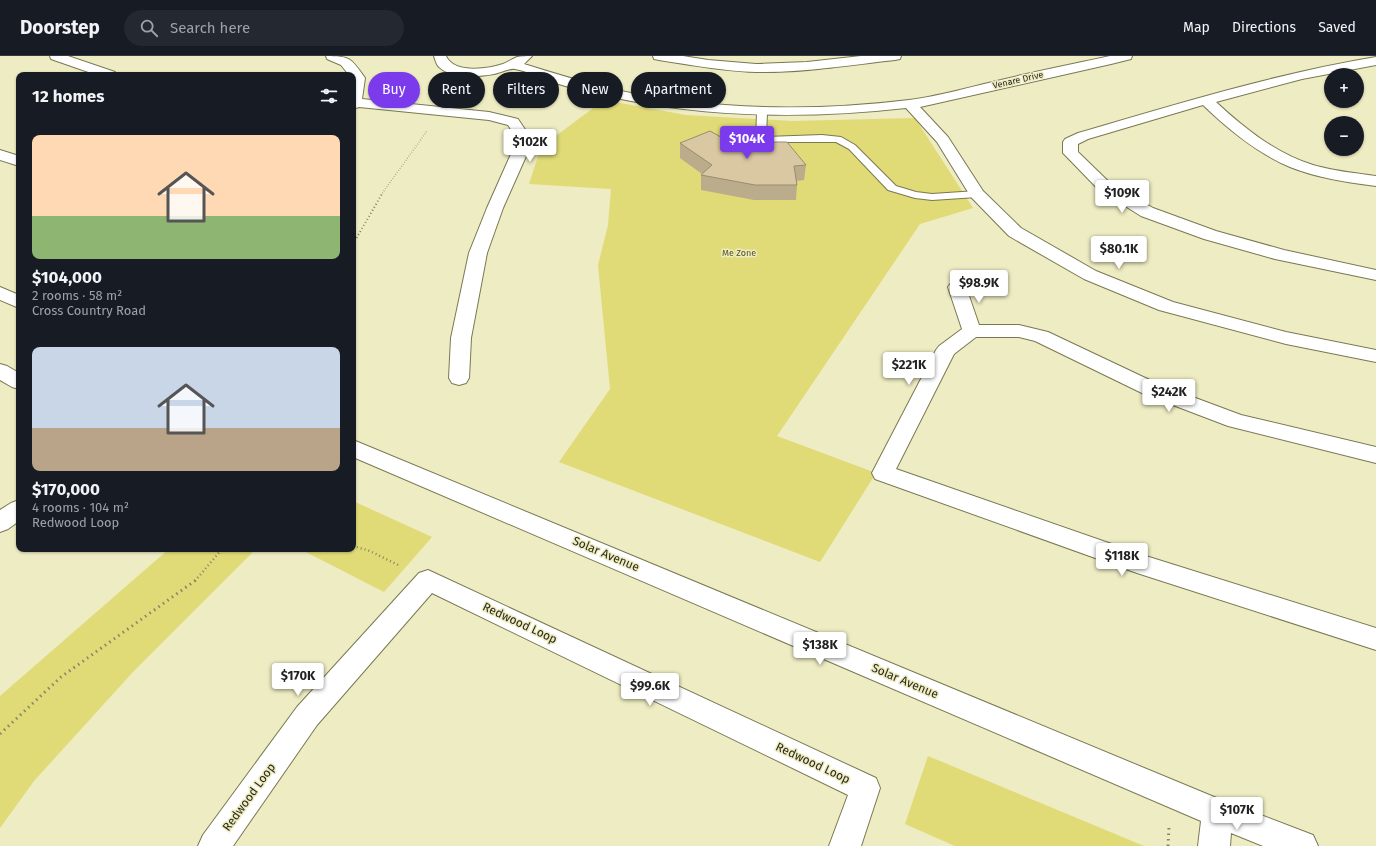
<!DOCTYPE html>
<html lang="en">
<head>
<meta charset="utf-8">
<style>
  :root { --surface:#171b24; --page:#242831; --text:#f1f3f6; --muted:#9ea1a6; --line:#363941; --accent:#7c3aed }
  body { margin:0; font-family:"Fira Sans",sans-serif; background:var(--page); color:var(--text); height:100vh; display:flex; flex-direction:column; font-size:15px; white-space:nowrap }
  * { box-sizing:border-box; margin:0 }
  p { font-size:13px; color:var(--muted) }
  .icon { flex:none; width:22px; height:22px; fill:none; stroke:currentColor; stroke-width:2; stroke-linecap:round; stroke-linejoin:round }
  .map { position:relative; flex:1; overflow:hidden }
  .side { position:absolute; left:16px; top:16px; width:340px; height:480px; display:flex; flex-direction:column; background:var(--surface); border-radius:8px; box-shadow:0 1px 3px #0004 }
  .side>* { flex:none }
  .top-card { position:absolute; left:368px; top:16px; width:380px; height:36px; display:flex; gap:8px }
  .fabs { position:absolute; left:1324px; top:12px; display:grid; gap:8px }
  .fabs a { display:grid; place-items:center; width:40px; height:40px; border-radius:50%; background:var(--surface); box-shadow:0 1px 3px #0004; font-size:20px }
  .price { position:absolute; translate:-50% -34px; padding:0 9px; border-radius:4px; background:#fff; color:#222; font-size:13px; line-height:26px; filter:drop-shadow(0 1px 2px #0008) }
  .price::after { content:''; position:absolute; left:50%; top:24px; width:12px; height:9px; margin-left:-6px; background:inherit; clip-path:polygon(0 0,100% 0,50% 100%) }
  .price.on { background:var(--accent); color:#fff }
  ul { padding:0; list-style:none }
  li { display:grid; align-content:center; gap:8px; height:212px; padding:0 16px }
  li span { display:grid; place-items:center; height:124px; border-radius:8px; color:#555 }
  li>.icon { margin-inline-start:auto }
  span .icon { width:72px; height:72px; fill:#fffc; stroke-width:1 }
  li b { font-size:17px }
  h2 { display:flex; justify-content:space-between; align-items:center; height:48px; padding:0 16px; font-size:17px }
  .chip { padding:0 14px; border-radius:18px; background:var(--surface); box-shadow:0 1px 3px #0004; font-size:14px; line-height:36px }
  .chip.on { background:var(--accent); color:#fff }
  header { display:flex; align-items:center; gap:24px; box-sizing:border-box; height:56px; padding:0 20px; background:var(--surface); border-bottom:1px solid var(--line) }
  header strong { font-size:19px }
  nav { display:flex; gap:22px; margin-inline-start:auto; font-size:14px }
  .search { width:280px; height:36px; background:var(--page); display:flex; align-items:center; gap:10px; box-sizing:border-box; padding:0 14px; border-radius:22px; color:var(--muted); font-size:15px }
  .map>svg:first-child { display:block }
  .green { fill:#e0da77 }
  .lines { fill:none; stroke-linecap:round; stroke-linejoin:round }
  .lane-casing { stroke:#7a7852; stroke-width:2 }
  .street-casing { stroke:#7a7852; stroke-width:2 }
  .path-far3 { stroke:#87866a; stroke-width:1.5; stroke-dasharray:0.5 2; stroke-linecap:butt }
  .path-far2 { stroke:#87866a; stroke-width:2; stroke-dasharray:1 2.5; stroke-linecap:butt }
  .path-far1 { stroke:#87866a; stroke-width:2.5; stroke-dasharray:1 3; stroke-linecap:butt }
  .path { stroke:#87866a; stroke-width:3; stroke-dasharray:1.5 4; stroke-linecap:butt }
  .lane { fill:#fff; fill-rule:evenodd }
  .street { fill:#fff; fill-rule:evenodd }
  .wall { fill:#bbac8b }
  .building { fill:#dac8a2; stroke:#998c71 }
  .labels { text-anchor:middle; dominant-baseline:central; stroke-width:3; stroke-linejoin:round; paint-order:stroke }
  .far-street-label { font-size:9px; fill:#2c2b1b; stroke:#edecc2 }
  .far-park-label { font-size:9px; fill:#555221; stroke:#edecc2 }
  .near-street-label { font-size:12px; fill:#2c2b1b; stroke:#edecc2 }
</style>
</head>
<body>
<header>
<strong>Doorstep</strong>
<div class="search"><svg class="icon" aria-label="search" viewBox="0 0 24 24"><circle cx="10" cy="10" r="6"/><path d="M15 15l6 6"/></svg>Search here</div>
<nav><a>Map</a><a>Directions</a><a>Saved</a></nav>
</header>
<div class="map">
<svg width="1376" height="790" viewBox="0 0 1376 790">
  <rect width="100%" height="100%" fill="#edecc2"/>
  <!-- green -->
  <path class="green" d="M 604,44 L 686,59 L 792,65 L 915,62 L 973,152 L 920,168 L 777,380 L 876,417 L 820,506 L 559,406 L 610,333 L 598,209 L 608,169 L 611,133 L 529,128 L 541,91 Z
    M 353,445 L 432,481 L 384,536 L 300,493 L 353,493 Z
    M 169,493 L 256,493 L 132,617 L 34,725 L 0,772 L 0,640 Z
    M 928,700 L 1144,790 L 955,790 L 905,768 Z"/>
  <g class="lines">
    <!-- lane casing -->
    <g class="lane-casing">
      <path id="lane" d="M 762,54 L 767,57 L 766,81 L 822,79 L 841,81 L 855,89 L 896,130 L 916,136 L 932,138 L 977,135 L 982,138 L 977,141 L 932,144 L 915,142 L 888,134 L 849,93 L 836,86 L 758,86 L 756,84 L 757,57 Z"/>
    </g>
    <!-- street casing -->
    <g class="street-casing">
      <path id="street" d="M 50,0 L 68,0 L 115,16 L 117,19 L 97,19 L 51,3 Z
        M 326,0 C 350,0 351,2 365,22 L 362,43 L 489,56 L 518,63 L 526,75 L 531,89 L 503,152 L 487,197 L 471,282 L 469,322 L 466,327 L 459,329 L 452,327 L 449,322 L 451,282 L 469,197 L 487,152 L 515,89 L 512,75 L 508,69 L 489,64 L 359,51 L 353,53 L 353,19 L 349,19 L 341,9 L 327,3 Z
        M 434,0 L 446,0 C 454,18 488,13 503,8 C 508,6 512,3 517,1 C 521,0 528,0 532,0 L 524,8 C 553,17 582,26 611,33 C 709,54 810,56 909,44 C 940,40 970,31 1001,24 C 1037,15 1074,8 1110,0 L 1132,0 L 1131,3 L 1111,8 L 920,51 L 948,81 L 983,135 L 1021,172 L 1096,215 L 1173,246 L 1286,276 L 1376,294 L 1376,306 L 1286,288 L 1159,254 L 1084,223 L 1009,180 L 971,141 L 937,86 L 906,52 C 807,63 709,62 611,41 C 591,37 571,32 552,26 C 540,22 527,15 515,13 C 509,12 500,17 494,18 C 478,21 452,23 439,11 C 436,8 435,3 434,0 Z
        M 653,0 L 683,0 L 708,4 L 756,8 L 807,6 L 861,0 L 901,0 L 900,3 L 895,4 C 849,9 802,17 756,16 C 723,15 691,9 659,4 L 654,3 Z
        M 1376,1 L 1376,9 L 1302,23 L 1216,46 C 1244,72 1275,97 1313,109 C 1333,115 1355,117 1376,120 L 1376,130 C 1347,126 1317,122 1290,111 C 1257,97 1229,74 1203,49 L 1088,83 L 1078,88 L 1078,96 L 1110,127 L 1153,152 L 1216,175 L 1284,194 L 1376,214 L 1376,224 L 1275,203 L 1204,183 L 1141,160 L 1098,133 L 1066,100 L 1063,97 L 1063,86 L 1065,83 L 1078,77 C 1177,48 1274,18 1376,1 Z
        M 0,94 L 19,100 L 19,110 L 0,104 Z
        M 957,226 L 963,227 L 966,231 L 979,269 L 1019,269 L 1048,276 L 1158,328 L 1241,359 L 1376,391 L 1376,407 L 1228,370 L 1144,338 L 1035,285 L 1019,281 L 976,281 L 954,298 L 896,413 L 1149,501 L 1376,572 L 1376,594 L 1137,517 L 875,423 L 872,417 L 936,294 L 939,290 L 962,273 L 948,231 L 951,227 Z
        M 0,231 L 19,239 L 19,252 L 0,244 Z
        M 0,308 L 7,310 L 19,317 L 19,333 L 12,331 L 0,324 Z
        M 353,384 L 1219,743 L 1313,779 L 1318,790 L 1263,790 L 1231,777 L 1230,790 L 1198,790 L 1201,765 L 353,401 Z
        M 19,444 L 19,465 L 8,473 L 0,476 L 0,454 L 11,447 Z
        M 428,514 L 876,722 L 880,732 L 861,790 L 829,790 L 848,739 L 432,537 L 317,669 L 233,790 L 198,790 L 203,779 L 297,651 L 419,517 Z"/>
    </g>
    <!-- path-far3 -->
    <path class="path-far3" d="M 381,139 L 427,75"/>
    <!-- path-far2 -->
    <path class="path-far2" d="M 353,188 L 382,138"/>
    <!-- path-far1 -->
    <path class="path-far1" d="M 353,490 L 370,495 L 400,510
      M 195,525 L 222,493"/>
    <!-- path -->
    <path class="path" d="M 0,678 L 61,621 L 196,524
      M 1168,790 L 1169,771"/>
    <!-- lane -->
    <use href="#lane" class="lane"/>
    <!-- street -->
    <use href="#street" class="street"/>
  </g>
  <!-- wall -->
  <path class="wall" d="M 680,87 L 737,90 L 806,109 L 804,124 L 796,125 L 797,129 L 796,144 L 754,144 L 701,134 L 701,119 L 702,118 L 680,102 Z"/>
  <!-- building -->
  <path class="building" d="M 710,75 L 737,90 L 746,82 L 766,86 L 787,86 L 806,109 L 794,110 L 797,129 L 755,129 L 701,119 L 712,109 L 680,87 Z"/>
  <g class="labels">
    <!-- far-street labels -->
    <g class="far-street-label">
      <text transform="translate(1018 24) rotate(-13)">Venare Drive</text>
    </g>
    <!-- far-park labels -->
    <g class="far-park-label">
      <text x="739" y="197">Me Zone</text>
    </g>
    <!-- near-street labels -->
    <g class="near-street-label">
      <text transform="translate(606 498) rotate(23)">Solar Avenue</text>
      <text transform="translate(520 567) rotate(25)">Redwood Loop</text>
      <text transform="translate(905 625) rotate(23)">Solar Avenue</text>
      <text transform="translate(813 707) rotate(25)">Redwood Loop</text>
      <text transform="translate(249 741) rotate(-54)">Redwood Loop</text>
    </g>
  </g>
</svg>
<div class="fabs">
<a>+</a>
<a>−</a>
</div>
<b class="price on" style="left:747px;top:104px">$104K</b>
<b class="price" style="left:530px;top:107px">$102K</b>
<b class="price" style="left:1122px;top:158px">$109K</b>
<b class="price" style="left:1119px;top:214px">$80.1K</b>
<b class="price" style="left:979px;top:248px">$98.9K</b>
<b class="price" style="left:909px;top:330px">$221K</b>
<b class="price" style="left:1169px;top:357px">$242K</b>
<b class="price" style="left:1122px;top:521px">$118K</b>
<b class="price" style="left:820px;top:610px">$138K</b>
<b class="price" style="left:298px;top:641px">$170K</b>
<b class="price" style="left:650px;top:651px">$99.6K</b>
<b class="price" style="left:1237px;top:775px">$107K</b>
<div class="top-card">
<a class="chip on">Buy</a>
<a class="chip">Rent</a>
<a class="chip">Filters</a>
<a class="chip">New</a>
<a class="chip">Apartment</a>
</div>
<section class="side">
<h2>12 homes<svg class="icon" aria-label="filters" viewBox="0 0 24 24"><path d="M4 7h16M4 17h16"/><circle cx="9" cy="7" r="2"/><circle cx="15" cy="17" r="2"/></svg></h2>
<ul>
<li><span style="background:linear-gradient(#ffd9b3 65%,#8fb573 0)"><svg class="icon" aria-label="home" viewBox="0 0 24 24"><path d="M3 11l9-7 9 7M6 9v11h12V9"/></svg></span><div><b>$104,000</b><p>2 rooms · 58 m²</p><p>Cross Country Road</p></div></li>
<li><span style="background:linear-gradient(#c9d6e8 65%,#b9a48a 0)"><svg class="icon" aria-label="home" viewBox="0 0 24 24"><path d="M3 11l9-7 9 7M6 9v11h12V9"/></svg></span><div><b>$170,000</b><p>4 rooms · 104 m²</p><p>Redwood Loop</p></div></li>
</ul>
</section>
</div>
</body>
</html>
